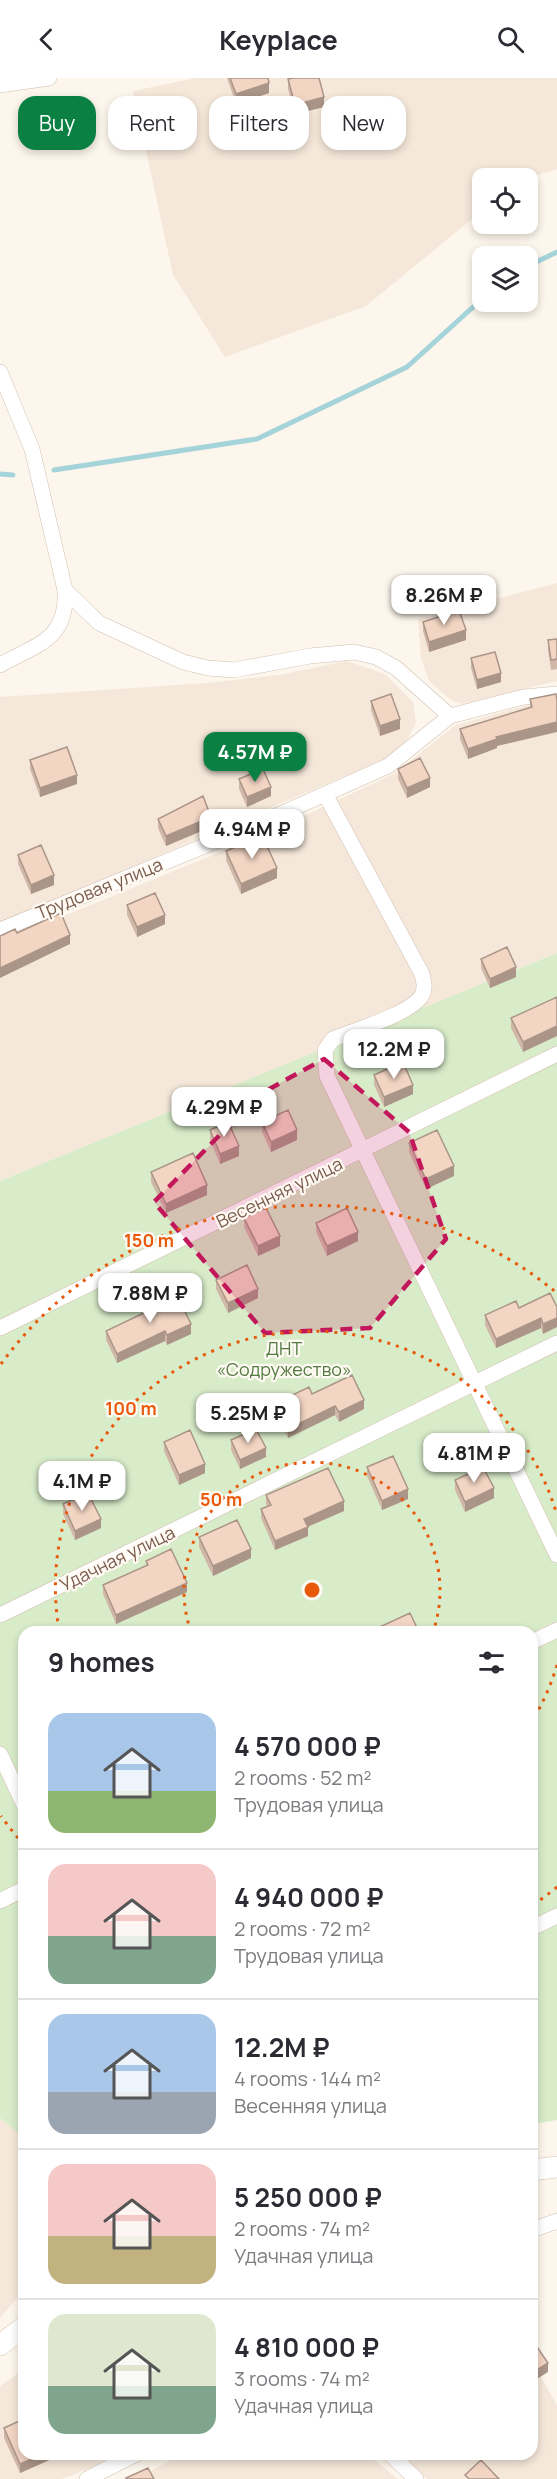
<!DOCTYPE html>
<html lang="en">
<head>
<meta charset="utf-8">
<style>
  :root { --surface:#fff; --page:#f7f7f7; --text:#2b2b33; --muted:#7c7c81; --line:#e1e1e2; --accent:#0b8043 }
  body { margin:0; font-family:Manrope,sans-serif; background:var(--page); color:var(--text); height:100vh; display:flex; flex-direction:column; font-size:22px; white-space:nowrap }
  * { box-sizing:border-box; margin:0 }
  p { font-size:20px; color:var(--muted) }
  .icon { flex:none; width:33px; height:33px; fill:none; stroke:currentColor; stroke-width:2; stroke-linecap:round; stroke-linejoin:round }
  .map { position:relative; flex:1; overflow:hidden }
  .drawer { position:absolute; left:18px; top:1548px; width:520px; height:834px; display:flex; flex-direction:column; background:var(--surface); border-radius:18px; box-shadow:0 3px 9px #0003 }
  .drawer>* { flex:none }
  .banner { position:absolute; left:18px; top:18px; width:522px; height:54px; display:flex; gap:12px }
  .controls { position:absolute; left:472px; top:90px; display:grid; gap:12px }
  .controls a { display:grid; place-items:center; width:66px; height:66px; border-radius:12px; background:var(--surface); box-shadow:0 3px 9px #0003; font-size:30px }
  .price { position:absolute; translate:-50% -51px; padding:0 14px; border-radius:12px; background:#fff; color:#222; font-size:20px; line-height:39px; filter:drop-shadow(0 2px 3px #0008) }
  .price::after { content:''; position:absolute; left:50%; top:36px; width:18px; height:14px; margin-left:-9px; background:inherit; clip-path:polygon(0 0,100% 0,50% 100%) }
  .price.on { background:var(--accent); color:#fff }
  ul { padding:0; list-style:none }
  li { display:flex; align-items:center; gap:18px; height:150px; padding:0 30px }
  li+li { border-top:2px solid var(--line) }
  li span { display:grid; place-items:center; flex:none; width:168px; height:120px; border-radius:18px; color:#555 }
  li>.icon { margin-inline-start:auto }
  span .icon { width:72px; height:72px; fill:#fffc; stroke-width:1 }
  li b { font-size:26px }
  h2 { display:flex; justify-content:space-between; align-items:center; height:72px; padding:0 30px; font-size:26px }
  .tag { padding:0 21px; border-radius:18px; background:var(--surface); box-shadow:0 3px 9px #0003; font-size:21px; line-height:54px }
  .tag.on { background:var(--accent); color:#fff }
  header { display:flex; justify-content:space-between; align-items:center; height:78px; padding:0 30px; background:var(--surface); font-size:27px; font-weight:700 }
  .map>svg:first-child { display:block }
  .residential { fill:#f5e8da }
  .green { fill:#d8ecc9 }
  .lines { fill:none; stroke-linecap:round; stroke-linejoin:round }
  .stream { stroke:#a5d3da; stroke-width:5 }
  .street-casing { stroke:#d1beb0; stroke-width:16 }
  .secondary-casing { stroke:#d6c0b0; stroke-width:22 }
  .street { stroke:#fff; stroke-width:15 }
  .secondary { stroke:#fff; stroke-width:21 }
  .wall { fill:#d1b7a8 }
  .shaded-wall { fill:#aa9588 }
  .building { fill:#f3d5c3; stroke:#aa9588; stroke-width:1.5 }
  .marked { fill:#c2185b; fill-opacity:0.2; stroke:#c2185b; stroke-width:4.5; stroke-dasharray:12 8; stroke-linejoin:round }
  .ring { fill:none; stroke:#e8590c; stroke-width:3; stroke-dasharray:3 6 }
  .labels { text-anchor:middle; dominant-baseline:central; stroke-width:4.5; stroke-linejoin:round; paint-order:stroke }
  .street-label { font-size:18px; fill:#7a5c4d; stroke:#fffaf3 }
  .park-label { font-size:18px; fill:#537a41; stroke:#fffaf3 }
  .centre { fill:#e8590c; stroke:#fffaf3; stroke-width:3 }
  .ring-label { font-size:18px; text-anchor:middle; font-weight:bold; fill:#e8590c; stroke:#fffaf3; stroke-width:4.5; stroke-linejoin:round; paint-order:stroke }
</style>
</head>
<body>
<header><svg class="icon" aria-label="back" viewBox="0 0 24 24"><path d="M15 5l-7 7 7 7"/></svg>Keyplace<svg class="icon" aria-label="search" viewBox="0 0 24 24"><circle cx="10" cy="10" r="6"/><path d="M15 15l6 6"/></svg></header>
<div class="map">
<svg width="557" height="2401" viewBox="0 0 557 2401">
  <rect width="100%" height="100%" fill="#fdf6ec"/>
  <!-- residential -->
  <path class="residential" d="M 196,0 L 557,0 L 557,91 L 527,100 L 483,100 L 483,132 L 366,228 L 225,279 L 173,197 L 133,13 Z
    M 557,505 L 557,603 L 462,626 L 451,622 L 429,603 L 421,580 L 418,541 Z
    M 347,583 L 385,596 L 413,624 L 416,645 L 405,665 L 385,681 L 0,845 L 0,619 L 207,605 L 279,597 Z
    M 535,625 L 557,625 L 557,875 L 0,1103 L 0,864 L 272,753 L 393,696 L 456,647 Z
    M 0,2040 L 24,2060 L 24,2212 L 0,2240 Z
    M 533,2285 L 557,2327 L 557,2401 L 427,2401 L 400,2376 L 532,2376 Z
    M 24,2291 L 24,2376 L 113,2376 L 93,2389 L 62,2401 L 0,2401 L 0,2308 Z
    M 180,2376 L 367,2376 L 398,2401 L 138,2401 Z"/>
  <!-- green -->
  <path class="green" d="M 557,875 L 557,2042 L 533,2046 L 532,1554 L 24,1554 L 24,2060 L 0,2040 L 0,1103 Z"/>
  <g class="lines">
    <!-- stream -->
    <path class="stream" d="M 528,188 L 557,174
      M 54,392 L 257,361 L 407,289 L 483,220
      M 0,396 L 13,397"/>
    <!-- street casing -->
    <g class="street-casing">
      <path id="street" d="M 0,7 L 49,0
        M 0,294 L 32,371 L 65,512 C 68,562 37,566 0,587
        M 65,512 L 99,545 L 183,584 L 208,590 L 234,592 L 310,578 L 354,574 L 376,579 L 396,590 L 450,638
        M 325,716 L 422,896 C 424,904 426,911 421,919 C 407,937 355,952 333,961 L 325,972 L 327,998 L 557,1477
        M 0,852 L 267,742 L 388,688 L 450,638 L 524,619 L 557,616
        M 0,1250 L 557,976
        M 0,1537 L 557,1265
        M 532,1564 L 557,1552
        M 0,1676 L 24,1727
        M 0,1823 L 24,1811
        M 532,1850 L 557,1838
        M 532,2152 L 557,2143
        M 390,2376 L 416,2401
        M 87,2401 L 136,2376"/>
    </g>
    <!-- secondary casing -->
    <g class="secondary-casing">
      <path id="secondary" d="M 532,2092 L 557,2089
        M 0,2267 L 24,2249"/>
    </g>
    <!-- street -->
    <use href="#street" class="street"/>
    <!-- secondary -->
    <use href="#secondary" class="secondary"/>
  </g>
  <!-- wall -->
  <path class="wall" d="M 227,0 L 268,0 L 269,15 L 236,26 Z
    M 288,1 L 324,29 L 295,36 L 288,11 Z
    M 423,544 L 466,562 L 429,574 L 423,553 Z
    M 557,561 L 557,591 L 551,592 L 548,572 L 548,562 Z
    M 471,580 L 501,604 L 477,611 L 471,590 Z
    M 556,616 L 497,668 L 497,670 L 468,681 L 460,661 L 460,651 L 530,629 L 530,621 Z
    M 371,623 L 400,651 L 380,658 L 371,632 Z
    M 30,682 L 77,706 L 40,719 L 30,691 Z
    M 398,691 L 430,709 L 407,720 L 398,701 Z
    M 239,701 L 271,718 L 247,729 L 239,711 Z
    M 158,741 L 211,749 L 166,768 L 158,750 Z
    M 226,773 L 277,800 L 241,816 L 226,782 Z
    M 18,777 L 54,807 L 31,816 L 18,786 Z
    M 127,827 L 165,846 L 137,859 L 127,837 Z
    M 481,881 L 516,899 L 490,910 L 481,890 Z
    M 557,919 L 523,974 L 511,950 L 511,940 Z
    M 374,997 L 413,1016 L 384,1029 L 374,1007 Z
    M 262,1044 L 297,1062 L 271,1074 L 262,1054 Z
    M 210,1052 L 239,1078 L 220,1086 L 210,1062 Z
    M 409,1065 L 454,1098 L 426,1111 L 409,1074 Z
    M 151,1094 L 207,1117 L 166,1135 L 151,1104 Z
    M 244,1140 L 280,1168 L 258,1178 L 244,1149 Z
    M 316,1145 L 358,1163 L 327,1178 L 316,1154 Z
    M 216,1202 L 258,1220 L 228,1235 L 216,1211 Z
    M 550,1215 L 543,1256 L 541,1250 L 496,1270 L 485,1247 L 485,1237 L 519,1230 Z
    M 153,1227 L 191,1256 L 167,1267 L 165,1263 L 117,1285 L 106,1262 L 106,1253 L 153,1230 Z
    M 312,1316 L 364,1331 L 339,1344 L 335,1337 L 288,1360 L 276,1334 L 276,1325 Z
    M 231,1362 L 266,1379 L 240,1391 L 231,1372 Z
    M 164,1364 L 205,1395 L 179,1407 L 164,1373 Z
    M 367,1389 L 408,1421 L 382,1432 L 367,1398 Z
    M 455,1402 L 494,1420 L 465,1434 L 455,1412 Z
    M 266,1417 L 344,1433 L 308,1449 L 308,1458 L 275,1472 L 261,1440 L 261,1431 L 267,1428 L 266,1426 Z
    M 63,1426 L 101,1450 L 75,1462 L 63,1436 Z
    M 199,1459 L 251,1480 L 213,1498 L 199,1469 Z
    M 146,1483 L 187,1514 L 116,1546 L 103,1516 L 103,1507 L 146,1488 Z
    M 4,2350 L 24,2376 L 63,2376 L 20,2395 L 4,2360 Z"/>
  <!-- shaded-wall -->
  <path class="shaded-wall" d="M 269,5 L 269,15 L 236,26 L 236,16 Z
    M 324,19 L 324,29 L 295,36 L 295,27 Z
    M 466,552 L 466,562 L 429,574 L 429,564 Z
    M 501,595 L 501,604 L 477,611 L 477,602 Z
    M 400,641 L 400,651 L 380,658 L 380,648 Z
    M 557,644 L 557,654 L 497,668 L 497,670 L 468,681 L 468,671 L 496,659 Z
    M 77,697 L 77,706 L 40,719 L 40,710 Z
    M 430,700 L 430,709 L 407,720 L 407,710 Z
    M 271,709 L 271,718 L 247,729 L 247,719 Z
    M 211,739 L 211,749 L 166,768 L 166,758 Z
    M 277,790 L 277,800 L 241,816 L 241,806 Z
    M 54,797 L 54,807 L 31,816 L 31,807 Z
    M 165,837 L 165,846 L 137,859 L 137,849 Z
    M 70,857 L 70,866 L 0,900 L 0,890 Z
    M 516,889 L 516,899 L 490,910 L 490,901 Z
    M 557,948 L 557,958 L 523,974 L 523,964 Z
    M 413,1007 L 413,1016 L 384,1029 L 384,1019 Z
    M 297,1052 L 297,1062 L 271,1074 L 271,1064 Z
    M 239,1068 L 239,1078 L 220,1086 L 220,1076 Z
    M 454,1088 L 454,1098 L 426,1111 L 426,1101 Z
    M 207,1107 L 207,1117 L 166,1135 L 166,1126 Z
    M 358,1154 L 358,1163 L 327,1178 L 327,1168 Z
    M 280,1158 L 280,1168 L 258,1178 L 258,1168 Z
    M 258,1211 L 258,1220 L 228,1235 L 228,1225 Z
    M 541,1240 L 541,1250 L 496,1270 L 496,1261 Z
    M 557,1240 L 557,1249 L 543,1256 L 543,1246 Z
    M 191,1246 L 191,1256 L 167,1267 L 167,1257 Z
    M 165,1253 L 165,1263 L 117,1285 L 117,1276 Z
    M 364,1322 L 364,1331 L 339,1344 L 339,1334 Z
    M 335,1328 L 335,1337 L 288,1360 L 288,1351 Z
    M 266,1370 L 266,1379 L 240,1391 L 240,1382 Z
    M 205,1386 L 205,1395 L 179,1407 L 179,1397 Z
    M 494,1410 L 494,1420 L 465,1434 L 465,1424 Z
    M 408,1411 L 408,1421 L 382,1432 L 382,1423 Z
    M 344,1423 L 344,1433 L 304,1450 L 304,1441 Z
    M 101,1441 L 101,1450 L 75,1462 L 75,1453 Z
    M 308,1449 L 308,1458 L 275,1472 L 275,1463 Z
    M 251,1471 L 251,1480 L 213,1498 L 213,1488 Z
    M 187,1505 L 187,1514 L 116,1546 L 116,1537 Z
    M 536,1892 L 536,1901 L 532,1903 L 532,1894 Z
    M 548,2285 L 548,2294 L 532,2304 L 532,2295 Z
    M 43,2376 L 63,2376 L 20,2395 L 20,2386 Z"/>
  <!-- building -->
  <path class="building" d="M 230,0 L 268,0 L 269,5 L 236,16 Z
    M 294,0 L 319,0 L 324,19 L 295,27 L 288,1 Z
    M 459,532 L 466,552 L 429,564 L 423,544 Z
    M 557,561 L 557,581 L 551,582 L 548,562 Z
    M 495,574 L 501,595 L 477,602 L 471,580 Z
    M 391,616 L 400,641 L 380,648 L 371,623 Z
    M 556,616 L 557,622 L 557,644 L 496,659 L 497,661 L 468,671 L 460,651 L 532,629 L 530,621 Z
    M 67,669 L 77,697 L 40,710 L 30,682 Z
    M 420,680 L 430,700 L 407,710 L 398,691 Z
    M 263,691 L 271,709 L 247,719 L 239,701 Z
    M 203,718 L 211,739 L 166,758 L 158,741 Z
    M 262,757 L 277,790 L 241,806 L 226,773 Z
    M 41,767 L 54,797 L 31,807 L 18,777 Z
    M 155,815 L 165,837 L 137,849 L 127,827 Z
    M 61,835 L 70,857 L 0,890 L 0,858 L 15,851 L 17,855 Z
    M 507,869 L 516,889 L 490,901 L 481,881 Z
    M 557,919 L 557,948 L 523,964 L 511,940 Z
    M 403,984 L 413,1007 L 384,1019 L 374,997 Z
    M 288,1032 L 297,1052 L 271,1064 L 262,1044 Z
    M 228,1044 L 239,1068 L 220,1076 L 210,1052 Z
    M 437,1052 L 454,1088 L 426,1101 L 409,1065 Z
    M 193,1075 L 207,1107 L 166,1126 L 151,1094 Z
    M 266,1130 L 280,1158 L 258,1168 L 244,1140 Z
    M 347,1130 L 358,1154 L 327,1168 L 316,1145 Z
    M 247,1187 L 258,1211 L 228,1225 L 216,1202 Z
    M 176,1215 L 191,1246 L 167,1257 L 165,1253 L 117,1276 L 106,1253 L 154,1230 L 153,1227 Z
    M 550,1215 L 557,1229 L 557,1240 L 543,1246 L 541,1240 L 496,1261 L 485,1237 L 516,1223 L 519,1230 Z
    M 352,1297 L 364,1322 L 339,1334 L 335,1328 L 288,1351 L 276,1325 L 309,1309 L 312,1316 Z
    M 256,1351 L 266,1370 L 240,1382 L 231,1362 Z
    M 190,1352 L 205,1386 L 179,1397 L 164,1364 Z
    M 393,1378 L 408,1411 L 382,1423 L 367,1389 Z
    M 483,1389 L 494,1410 L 465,1424 L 455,1402 Z
    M 328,1390 L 344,1423 L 304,1441 L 308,1449 L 275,1463 L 261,1431 L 271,1427 L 266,1417 Z
    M 88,1415 L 101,1441 L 75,1453 L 63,1426 Z
    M 237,1442 L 251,1471 L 213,1488 L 199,1459 Z
    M 171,1471 L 187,1505 L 116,1537 L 103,1507 L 148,1487 L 146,1483 Z
    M 410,1535 L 419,1554 L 374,1554 L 373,1552 Z
    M 532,1885 L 536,1892 L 532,1894 Z
    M 533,2263 L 548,2285 L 532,2295 L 532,2264 Z
    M 24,2341 L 24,2376 L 43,2376 L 20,2386 L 4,2350 Z
    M 481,2382 L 499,2401 L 469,2401 L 465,2397 Z
    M 148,2390 L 154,2401 L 126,2401 L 126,2400 Z"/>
  <!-- marked area -->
  <path class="marked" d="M 324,981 L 409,1054 L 446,1161 L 370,1250 L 265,1255 L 154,1124 L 260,1016 Z"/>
  <!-- distance rings -->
  <g class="ring">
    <path d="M191 1554A128 128 0 1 1 433 1554"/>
    <path d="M557 1587A256 256 0 0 1 533 1642M59 1552A256 256 0 0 1 557 1437"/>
    <path d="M557 1809A385 385 0 0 1 533 1827M24 1767A385 385 0 0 1 1 1738M1 1286A385 385 0 0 1 557 1215"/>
  </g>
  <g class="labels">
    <!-- street labels -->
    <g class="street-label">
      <text transform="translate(99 810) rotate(-22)">Трудовая улица</text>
      <text transform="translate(279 1114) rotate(-26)">Весенняя улица</text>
      <text transform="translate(117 1480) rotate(-26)">Удачная улица</text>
    </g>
    <!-- park labels -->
    <g class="park-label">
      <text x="284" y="1270">ДНТ<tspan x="284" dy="21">«Содружество»</tspan></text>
    </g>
  </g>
  <circle cx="312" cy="1512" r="9" class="centre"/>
  <g class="ring-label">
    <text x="149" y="1169">150 m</text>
    <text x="131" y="1337">100 m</text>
    <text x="221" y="1428">50 m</text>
  </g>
</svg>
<div class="controls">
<a><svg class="icon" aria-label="locate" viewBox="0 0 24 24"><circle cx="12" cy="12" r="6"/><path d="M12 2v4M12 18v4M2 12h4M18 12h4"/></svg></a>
<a><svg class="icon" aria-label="layers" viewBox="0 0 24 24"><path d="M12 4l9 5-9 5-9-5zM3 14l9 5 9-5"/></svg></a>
</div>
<b class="price" style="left:444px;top:548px">8.26M ₽</b>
<b class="price on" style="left:255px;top:705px">4.57M ₽</b>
<b class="price" style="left:252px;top:782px">4.94M ₽</b>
<b class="price" style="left:394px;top:1002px">12.2M ₽</b>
<b class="price" style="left:224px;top:1060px">4.29M ₽</b>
<b class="price" style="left:150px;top:1246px">7.88M ₽</b>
<b class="price" style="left:248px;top:1366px">5.25M ₽</b>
<b class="price" style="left:474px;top:1406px">4.81M ₽</b>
<b class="price" style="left:82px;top:1434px">4.1M ₽</b>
<div class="banner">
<a class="tag on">Buy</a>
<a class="tag">Rent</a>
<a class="tag">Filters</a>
<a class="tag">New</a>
</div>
<section class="drawer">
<h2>9 homes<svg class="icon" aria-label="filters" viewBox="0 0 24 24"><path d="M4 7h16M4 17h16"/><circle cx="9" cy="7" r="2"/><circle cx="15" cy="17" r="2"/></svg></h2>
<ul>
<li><span style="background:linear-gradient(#a9c7e8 65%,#8fb573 0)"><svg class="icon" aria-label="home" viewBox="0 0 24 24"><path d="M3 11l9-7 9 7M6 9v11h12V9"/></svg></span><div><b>4 570 000 ₽</b><p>2 rooms · 52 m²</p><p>Трудовая улица</p></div></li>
<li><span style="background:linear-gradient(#f6c9c9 60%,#7fa58c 0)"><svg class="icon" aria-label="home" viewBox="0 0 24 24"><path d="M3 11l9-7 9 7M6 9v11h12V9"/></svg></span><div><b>4 940 000 ₽</b><p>2 rooms · 72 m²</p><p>Трудовая улица</p></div></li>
<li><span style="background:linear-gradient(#a9c7e8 65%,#9aa5b1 0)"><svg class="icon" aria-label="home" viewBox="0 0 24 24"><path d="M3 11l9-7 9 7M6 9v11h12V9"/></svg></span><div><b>12.2M ₽</b><p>4 rooms · 144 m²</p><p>Весенняя улица</p></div></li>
<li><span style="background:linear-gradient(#f6c9c9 60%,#c2b280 0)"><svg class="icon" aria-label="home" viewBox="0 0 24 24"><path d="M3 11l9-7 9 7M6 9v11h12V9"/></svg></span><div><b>5 250 000 ₽</b><p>2 rooms · 74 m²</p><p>Удачная улица</p></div></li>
<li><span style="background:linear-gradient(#dfe7d0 60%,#7fa58c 0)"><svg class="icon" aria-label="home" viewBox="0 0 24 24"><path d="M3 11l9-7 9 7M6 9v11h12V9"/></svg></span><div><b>4 810 000 ₽</b><p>3 rooms · 74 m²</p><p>Удачная улица</p></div></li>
</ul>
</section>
</div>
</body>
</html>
